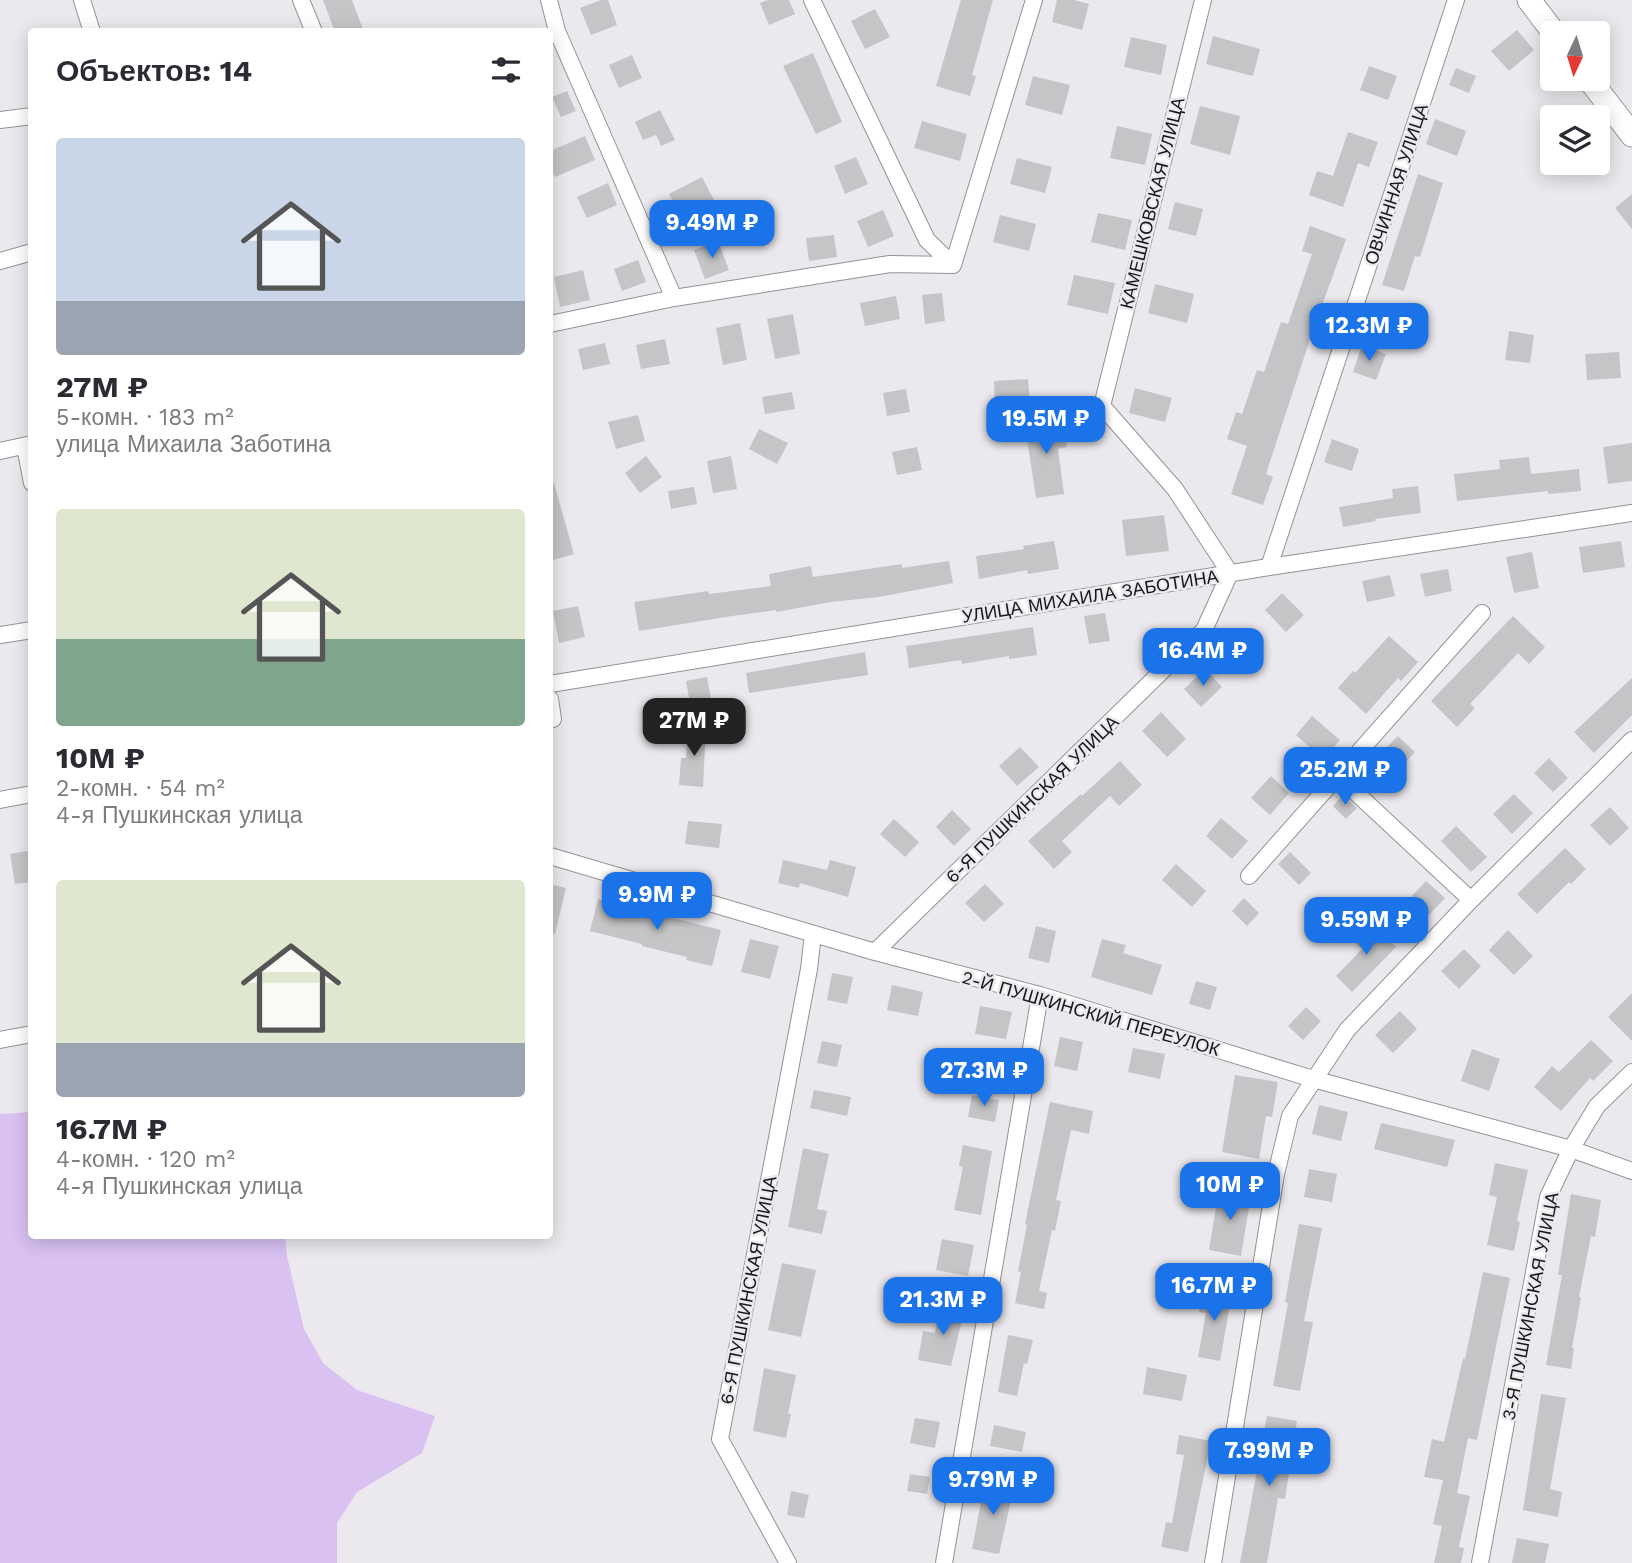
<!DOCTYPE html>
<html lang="ru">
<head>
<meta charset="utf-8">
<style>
  :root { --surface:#fff; --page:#f7f7f7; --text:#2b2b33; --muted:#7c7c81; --accent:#1a73e8 }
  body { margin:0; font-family:"Work Sans",sans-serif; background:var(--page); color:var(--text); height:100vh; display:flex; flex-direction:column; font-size:26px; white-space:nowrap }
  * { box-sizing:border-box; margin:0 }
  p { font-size:23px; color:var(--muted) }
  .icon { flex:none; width:38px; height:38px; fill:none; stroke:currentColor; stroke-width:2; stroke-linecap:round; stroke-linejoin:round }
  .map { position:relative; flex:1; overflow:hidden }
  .drawer { position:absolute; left:28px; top:28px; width:525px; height:1211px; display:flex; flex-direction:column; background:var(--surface); border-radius:7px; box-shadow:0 4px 18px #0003 }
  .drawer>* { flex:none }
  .needle { width:46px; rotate:184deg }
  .buttons { position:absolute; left:1540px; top:21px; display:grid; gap:14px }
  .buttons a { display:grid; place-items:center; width:70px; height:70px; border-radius:7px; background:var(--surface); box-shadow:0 4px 18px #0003; font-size:35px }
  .price { position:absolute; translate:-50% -60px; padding:0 16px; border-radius:14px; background:var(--accent); color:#fff; font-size:23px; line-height:46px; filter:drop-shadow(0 2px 4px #0008) }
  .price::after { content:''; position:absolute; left:50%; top:42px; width:21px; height:16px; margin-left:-10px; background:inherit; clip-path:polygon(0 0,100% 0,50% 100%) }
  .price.current { background:#222; color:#fff }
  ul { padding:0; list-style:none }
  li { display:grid; align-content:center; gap:14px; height:371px; padding:0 28px }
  li span { display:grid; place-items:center; height:217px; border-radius:7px; color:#555 }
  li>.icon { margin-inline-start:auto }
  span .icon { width:126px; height:126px; fill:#fffc; stroke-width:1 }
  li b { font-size:30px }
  h2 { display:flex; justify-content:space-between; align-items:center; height:84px; padding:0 28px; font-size:30px }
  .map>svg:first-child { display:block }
  .green { fill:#d9c1f2 }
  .building { fill:#c5c4c7 }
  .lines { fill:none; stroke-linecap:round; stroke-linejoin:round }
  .street-casing { stroke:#939295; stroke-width:18 }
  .secondary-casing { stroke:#939295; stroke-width:25 }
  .street { stroke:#fff; stroke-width:16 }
  .secondary { stroke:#fff; stroke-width:23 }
  .labels { text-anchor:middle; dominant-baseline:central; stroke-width:5; stroke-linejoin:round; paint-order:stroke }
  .street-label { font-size:18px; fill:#181718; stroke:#ebe9ed }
</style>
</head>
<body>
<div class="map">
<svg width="1632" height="1563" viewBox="0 0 1632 1563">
  <rect width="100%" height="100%" fill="#ebe9ed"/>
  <!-- green -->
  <path class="green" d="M 31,1112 L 32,1236 L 285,1236 L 287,1256 L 304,1329 L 323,1363 L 357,1390 L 435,1416 L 422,1453 L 357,1492 L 337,1523 L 337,1563 L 0,1563 L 0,1114 Z"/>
  <!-- building -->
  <path class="building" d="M 323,0 L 352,0 L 364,32 L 335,32 Z
    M 601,0 L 608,0 L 617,25 L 591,35 L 580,8 Z
    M 768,0 L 789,0 L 795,14 L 769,25 L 760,3 Z
    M 961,0 L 993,0 L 972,75 L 976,76 L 970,96 L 936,86 Z
    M 1057,0 L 1074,0 L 1089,4 L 1082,30 L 1052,22 Z
    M 875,9 L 890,37 L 865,49 L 851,21 Z
    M 1517,30 L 1534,50 L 1509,71 L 1491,51 Z
    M 1213,36 L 1260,49 L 1253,76 L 1206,64 Z
    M 1131,37 L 1167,45 L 1161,75 L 1124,67 Z
    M 813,53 L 842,122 L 816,134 L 783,66 Z
    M 632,55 L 642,78 L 619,88 L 609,65 Z
    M 1369,66 L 1397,76 L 1388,100 L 1360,90 Z
    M 1456,68 L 1476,76 L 1469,93 L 1449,85 Z
    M 1033,76 L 1070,85 L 1062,115 L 1025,105 Z
    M 567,91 L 576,111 L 561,117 L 552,97 Z
    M 1200,106 L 1240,116 L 1230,155 L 1190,144 Z
    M 660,110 L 675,140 L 661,146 L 656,135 L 643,140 L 635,122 Z
    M 1435,119 L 1466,131 L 1457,156 L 1426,144 Z
    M 922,121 L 967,134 L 960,161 L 914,148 Z
    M 1117,126 L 1152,134 L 1145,165 L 1110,158 Z
    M 1348,132 L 1378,142 L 1369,167 L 1358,163 L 1343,207 L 1309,195 L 1317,171 L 1333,176 Z
    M 585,136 L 595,160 L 555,177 L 550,165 L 550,151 Z
    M 856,157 L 868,184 L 845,194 L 834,166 Z
    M 1017,158 L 1052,167 L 1045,193 L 1010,184 Z
    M 1418,174 L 1443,183 L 1420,257 L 1415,256 L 1404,291 L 1382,285 Z
    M 702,177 L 716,204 L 683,221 L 669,194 Z
    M 608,183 L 617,205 L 587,218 L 577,197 Z
    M 1632,194 L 1632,229 L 1615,208 Z
    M 1175,202 L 1203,209 L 1196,236 L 1168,229 Z
    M 883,210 L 894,236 L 868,247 L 857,221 Z
    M 1098,213 L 1132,220 L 1125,250 L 1091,242 Z
    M 1000,215 L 1036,224 L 1029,251 L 993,242 Z
    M 1310,226 L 1346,239 L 1312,333 L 1266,474 L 1273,477 L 1263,505 L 1231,494 L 1247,446 L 1227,439 L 1236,412 L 1242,414 L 1257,370 L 1264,372 L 1281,322 L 1288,324 L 1312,254 L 1302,251 Z
    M 834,235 L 837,257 L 809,261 L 806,238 Z
    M 718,241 L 729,270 L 705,279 L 694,250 Z
    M 638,260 L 646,282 L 622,291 L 614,269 Z
    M 583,270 L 590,300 L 560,307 L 554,277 Z
    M 1074,275 L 1115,283 L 1108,314 L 1067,305 Z
    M 1155,284 L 1194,294 L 1187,323 L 1148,313 Z
    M 942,293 L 945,321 L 925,324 L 922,295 Z
    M 896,296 L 900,319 L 865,326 L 860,303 Z
    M 793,314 L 800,354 L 775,359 L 767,319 Z
    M 740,323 L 747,360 L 723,365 L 716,328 Z
    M 1509,331 L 1534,335 L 1530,363 L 1505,360 Z
    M 665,339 L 670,364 L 641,369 L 636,345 Z
    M 605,343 L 610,364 L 583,370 L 578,349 Z
    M 1362,345 L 1386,354 L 1376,380 L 1353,372 Z
    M 1619,352 L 1621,378 L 1587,380 L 1585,354 Z
    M 1028,379 L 1030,403 L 995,405 L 994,381 Z
    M 1135,388 L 1172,398 L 1165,422 L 1129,413 Z
    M 906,389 L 910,412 L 887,416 L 883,393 Z
    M 792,392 L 795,409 L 765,414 L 762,397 Z
    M 638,415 L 645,441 L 616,449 L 608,422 Z
    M 1062,418 L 1067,447 L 1058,449 L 1064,494 L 1036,498 L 1025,425 Z
    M 759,429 L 788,443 L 777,464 L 749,449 Z
    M 1332,439 L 1359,449 L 1352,471 L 1324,462 Z
    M 1632,443 L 1632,481 L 1608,484 L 1603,447 Z
    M 917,447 L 922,470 L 897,475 L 892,452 Z
    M 646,456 L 662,477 L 640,493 L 625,473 Z
    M 731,456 L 737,489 L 713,493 L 707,461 Z
    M 1529,457 L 1531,474 L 1579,469 L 1581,491 L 1548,494 L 1548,491 L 1457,501 L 1454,474 L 1500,469 L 1499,460 Z
    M 550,483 L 554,483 L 574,554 L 550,561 Z
    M 1418,486 L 1421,513 L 1375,519 L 1376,521 L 1343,527 L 1339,507 L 1393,498 L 1392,489 Z
    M 694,487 L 697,504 L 671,509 L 668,491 Z
    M 1164,515 L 1169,551 L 1126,556 L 1122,520 Z
    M 1054,541 L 1059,569 L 1028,574 L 1027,570 L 979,579 L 976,556 L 1024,549 L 1023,546 Z
    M 1621,541 L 1625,567 L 1583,573 L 1579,547 Z
    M 1532,552 L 1539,588 L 1514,593 L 1506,557 Z
    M 949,561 L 953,583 L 879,597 L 831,602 L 776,612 L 776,610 L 732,616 L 639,631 L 634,602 L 708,591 L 709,594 L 771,586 L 769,574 L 811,566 L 813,577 L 902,564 L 902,568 Z
    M 1448,569 L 1452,591 L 1425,597 L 1420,574 Z
    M 1390,575 L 1395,596 L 1367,602 L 1362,581 Z
    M 1282,593 L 1304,615 L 1286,632 L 1265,610 Z
    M 578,606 L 585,637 L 559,643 L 553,611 Z
    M 1105,613 L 1110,641 L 1089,644 L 1084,616 Z
    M 1513,616 L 1545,647 L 1529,664 L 1518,653 L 1470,704 L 1475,708 L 1457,727 L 1431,701 Z
    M 1033,627 L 1037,655 L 1009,659 L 1009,656 L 962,664 L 961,660 L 909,668 L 906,646 Z
    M 1243,633 L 1259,650 L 1241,666 L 1225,650 Z
    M 1389,636 L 1418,662 L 1401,681 L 1398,678 L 1366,714 L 1338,688 L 1353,671 L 1355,673 Z
    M 865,652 L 868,675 L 749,693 L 746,673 Z
    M 1205,669 L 1222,687 L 1201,707 L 1184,689 Z
    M 707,677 L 711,699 L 690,703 L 686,681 Z
    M 1632,678 L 1632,715 L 1594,753 L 1574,732 Z
    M 1161,712 L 1186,739 L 1167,757 L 1142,731 Z
    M 1312,716 L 1340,740 L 1323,759 L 1296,735 Z
    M 688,726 L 706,727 L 703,787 L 679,785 L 681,758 L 686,758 Z
    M 1398,736 L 1415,752 L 1397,771 L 1380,754 Z
    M 1020,747 L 1039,767 L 1017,786 L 999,766 Z
    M 1549,758 L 1568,778 L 1553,792 L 1534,773 Z
    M 1120,761 L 1142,785 L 1119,806 L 1110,796 L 1062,841 L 1072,852 L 1054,869 L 1028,841 L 1081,794 L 1082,796 Z
    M 1271,776 L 1289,793 L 1270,815 L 1251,798 Z
    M 1514,794 L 1533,813 L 1512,834 L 1493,814 Z
    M 1343,795 L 1357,808 L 1346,819 L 1333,806 Z
    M 1610,807 L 1629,828 L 1610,846 L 1590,825 Z
    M 952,810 L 971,829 L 954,846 L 936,827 Z
    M 1221,818 L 1248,841 L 1232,859 L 1206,836 Z
    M 894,819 L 919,842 L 905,857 L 880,834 Z
    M 688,821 L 722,824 L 719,848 L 685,844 Z
    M 1456,826 L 1487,857 L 1471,872 L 1441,841 Z
    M 1565,848 L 1586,869 L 1571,884 L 1569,882 L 1537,914 L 1517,894 Z
    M 32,850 L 32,882 L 15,884 L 10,854 Z
    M 1290,852 L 1311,873 L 1299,885 L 1278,864 Z
    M 783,860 L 827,870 L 830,860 L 856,867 L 848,897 L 800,883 L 799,888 L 778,883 Z
    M 1176,864 L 1206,891 L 1192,907 L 1162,880 Z
    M 1426,881 L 1445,898 L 1429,915 L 1411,897 Z
    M 550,884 L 566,888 L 555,934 L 550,933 Z
    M 985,884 L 1004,904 L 984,922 L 965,903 Z
    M 1244,898 L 1259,913 L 1247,926 L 1232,911 Z
    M 598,899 L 721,930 L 712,966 L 686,960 L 687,957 L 642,946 L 642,944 L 590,931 Z
    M 1371,922 L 1396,947 L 1352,992 L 1336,976 L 1362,949 L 1353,941 Z
    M 1036,926 L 1056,931 L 1049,963 L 1028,958 Z
    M 1508,930 L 1533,956 L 1514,975 L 1489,950 Z
    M 750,939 L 779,946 L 770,979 L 741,972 Z
    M 1102,939 L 1126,945 L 1123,953 L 1162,965 L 1152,995 L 1091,977 Z
    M 1464,949 L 1481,966 L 1459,989 L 1441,971 Z
    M 832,973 L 853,977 L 847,1004 L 827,1000 Z
    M 1196,981 L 1217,987 L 1210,1010 L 1189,1004 Z
    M 892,985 L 923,992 L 918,1016 L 887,1010 Z
    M 1632,993 L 1632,1041 L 1608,1017 Z
    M 980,1006 L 1012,1012 L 1006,1039 L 975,1034 Z
    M 1306,1007 L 1321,1021 L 1303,1040 L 1288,1026 Z
    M 1400,1011 L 1417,1029 L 1393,1053 L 1375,1035 Z
    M 1060,1037 L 1083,1042 L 1077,1071 L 1054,1066 Z
    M 1591,1040 L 1613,1061 L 1593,1081 L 1590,1078 L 1561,1111 L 1534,1087 L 1552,1066 L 1559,1072 Z
    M 822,1041 L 842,1045 L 837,1067 L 817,1063 Z
    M 1133,1048 L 1165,1054 L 1160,1079 L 1128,1072 Z
    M 1472,1049 L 1500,1059 L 1489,1091 L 1461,1081 Z
    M 1235,1075 L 1278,1082 L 1272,1117 L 1266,1116 L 1259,1159 L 1222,1152 Z
    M 814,1090 L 851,1097 L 847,1116 L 810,1108 Z
    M 972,1095 L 999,1100 L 995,1122 L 968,1117 Z
    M 1050,1102 L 1093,1111 L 1089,1134 L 1071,1130 L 1056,1200 L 1061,1201 L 1055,1231 L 1052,1230 L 1039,1291 L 1047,1293 L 1044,1309 L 1015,1303 L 1021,1272 L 1018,1271 L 1027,1225 L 1025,1224 Z
    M 1319,1105 L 1348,1112 L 1341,1141 L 1312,1134 Z
    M 1381,1123 L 1455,1140 L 1447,1167 L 1374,1149 Z
    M 963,1145 L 992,1151 L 981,1215 L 954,1210 L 963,1167 L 959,1166 Z
    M 803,1148 L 829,1154 L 817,1209 L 827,1211 L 822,1234 L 788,1227 Z
    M 1495,1163 L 1528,1170 L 1517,1221 L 1520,1222 L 1514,1251 L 1487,1245 L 1497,1197 L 1489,1195 Z
    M 1309,1169 L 1337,1174 L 1332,1202 L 1304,1197 Z
    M 1219,1189 L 1251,1195 L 1241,1256 L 1209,1250 Z
    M 1571,1194 L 1601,1200 L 1595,1237 L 1591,1236 L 1579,1297 L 1581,1298 L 1572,1348 L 1574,1348 L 1571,1369 L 1546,1365 L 1562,1275 L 1558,1275 Z
    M 1299,1224 L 1322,1228 L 1304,1321 L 1313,1322 L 1300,1391 L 1273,1386 L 1288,1303 L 1285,1302 Z
    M 942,1239 L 974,1245 L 968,1276 L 936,1270 Z
    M 782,1263 L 816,1270 L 801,1337 L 768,1330 Z
    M 1483,1272 L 1510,1278 L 1477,1440 L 1468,1438 L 1457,1493 L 1470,1496 L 1459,1547 L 1464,1548 L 1461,1563 L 1434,1563 L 1442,1526 L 1433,1524 L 1443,1480 L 1424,1477 L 1432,1439 L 1444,1442 L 1463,1358 L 1465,1359 Z
    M 1203,1289 L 1232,1294 L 1220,1361 L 1198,1357 L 1206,1313 L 1199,1312 Z
    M 941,1303 L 965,1308 L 951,1366 L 918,1360 L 923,1331 L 935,1333 Z
    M 1008,1335 L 1033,1340 L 1027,1364 L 1024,1363 L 1017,1396 L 998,1392 Z
    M 1147,1367 L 1187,1375 L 1182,1401 L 1143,1394 Z
    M 764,1368 L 796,1375 L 788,1414 L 791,1414 L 786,1438 L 753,1431 Z
    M 1541,1394 L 1566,1398 L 1550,1489 L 1562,1492 L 1558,1517 L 1523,1510 Z
    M 1267,1416 L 1297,1421 L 1285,1499 L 1278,1498 L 1267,1563 L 1240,1563 Z
    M 915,1418 L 940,1422 L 935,1448 L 910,1443 Z
    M 994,1425 L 1026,1432 L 1022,1452 L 990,1446 Z
    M 1179,1435 L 1211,1441 L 1188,1552 L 1161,1547 L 1166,1522 L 1172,1523 L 1184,1455 L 1176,1454 Z
    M 910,1474 L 930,1477 L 927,1494 L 907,1491 Z
    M 985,1481 L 1014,1487 L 999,1554 L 972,1549 Z
    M 791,1491 L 809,1495 L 804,1518 L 787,1515 Z
    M 1517,1538 L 1549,1544 L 1545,1563 L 1512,1563 Z"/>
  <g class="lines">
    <!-- street casing -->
    <g class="street-casing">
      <path id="street" d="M 82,0 L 92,32
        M 301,0 L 314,32
        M 549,0 L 557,31 L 674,298
        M 812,0 L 927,240 L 953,265
        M 0,120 L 32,116
        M 0,261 L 32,252
        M 953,265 L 1034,0
        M 550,324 L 674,298 L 890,264 L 953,265
        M 25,446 L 32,483
        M 0,451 L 32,444
        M 1269,567 L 1456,0
        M 0,635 L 32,630
        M 550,684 L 1269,567 L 1632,513
        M 550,699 L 553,719 L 550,720
        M 1338,776 L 1471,900
        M 0,800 L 32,794
        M 550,856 L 875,952 L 1040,995 L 1313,1079 L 1571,1149 L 1632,1171
        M 1249,876 L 1482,613
        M 875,952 L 1204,630 L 1230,573 L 1175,489 L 1102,406 L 1203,0
        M 0,1040 L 32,1034
        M 788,1563 L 720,1439 L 809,969 L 813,934
        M 944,1563 L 1040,995
        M 1213,1563 L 1276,1174 L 1290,1116 L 1347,1030 L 1471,900 L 1632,740
        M 1480,1563 L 1548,1197 L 1571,1149 L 1597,1106 L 1632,1072"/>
    </g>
    <!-- secondary casing -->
    <g class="secondary-casing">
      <path id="secondary" d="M 1529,0 L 1554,33
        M 1589,79 L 1632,135"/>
    </g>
    <!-- street -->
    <use href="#street" class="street"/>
    <!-- secondary -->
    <use href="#secondary" class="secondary"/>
  </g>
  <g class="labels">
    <!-- street labels -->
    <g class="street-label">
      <text transform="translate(1396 184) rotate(-72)">ОВЧИННАЯ УЛИЦА</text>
      <text transform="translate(1152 203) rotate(-76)">КАМЕШКОВСКАЯ УЛИЦА</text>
      <text transform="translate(1090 596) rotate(-9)">УЛИЦА МИХАИЛА ЗАБОТИНА</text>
      <text transform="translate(1032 799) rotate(-44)">6-Я ПУШКИНСКАЯ УЛИЦА</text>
      <text transform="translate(1091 1013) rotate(16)">2-Й ПУШКИНСКИЙ ПЕРЕУЛОК</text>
      <text transform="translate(748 1290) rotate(-79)">6-Я ПУШКИНСКАЯ УЛИЦА</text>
      <text transform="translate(1530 1306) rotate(-79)">3-Я ПУШКИНСКАЯ УЛИЦА</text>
    </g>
  </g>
</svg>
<div class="buttons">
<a><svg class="needle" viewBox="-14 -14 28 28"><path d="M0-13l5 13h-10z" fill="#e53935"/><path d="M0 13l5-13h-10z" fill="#7c7c81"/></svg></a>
<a><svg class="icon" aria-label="layers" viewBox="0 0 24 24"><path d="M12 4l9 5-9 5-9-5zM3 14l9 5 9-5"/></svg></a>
</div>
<b class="price" style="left:712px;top:260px">9.49M ₽</b>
<b class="price" style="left:1369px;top:363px">12.3M ₽</b>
<b class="price" style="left:1046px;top:456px">19.5M ₽</b>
<b class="price" style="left:1203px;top:688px">16.4M ₽</b>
<b class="price current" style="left:694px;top:758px">27M ₽</b>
<b class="price" style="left:1345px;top:807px">25.2M ₽</b>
<b class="price" style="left:657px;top:932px">9.9M ₽</b>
<b class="price" style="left:1366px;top:957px">9.59M ₽</b>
<b class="price" style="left:984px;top:1108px">27.3M ₽</b>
<b class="price" style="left:1230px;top:1222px">10M ₽</b>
<b class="price" style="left:1214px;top:1323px">16.7M ₽</b>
<b class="price" style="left:943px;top:1337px">21.3M ₽</b>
<b class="price" style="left:1269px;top:1488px">7.99M ₽</b>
<b class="price" style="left:993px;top:1517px">9.79M ₽</b>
<section class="drawer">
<h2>Объектов: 14<svg class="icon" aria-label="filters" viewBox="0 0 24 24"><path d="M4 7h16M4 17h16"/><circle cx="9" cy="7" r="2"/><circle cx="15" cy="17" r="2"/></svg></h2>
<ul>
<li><span style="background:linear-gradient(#c9d6e8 75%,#9aa5b1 0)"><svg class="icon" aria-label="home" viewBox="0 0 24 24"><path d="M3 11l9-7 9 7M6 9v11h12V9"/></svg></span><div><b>27M ₽</b><p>5-комн. · 183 m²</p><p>улица Михаила Заботина</p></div></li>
<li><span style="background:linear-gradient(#dfe7d0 60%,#7fa58c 0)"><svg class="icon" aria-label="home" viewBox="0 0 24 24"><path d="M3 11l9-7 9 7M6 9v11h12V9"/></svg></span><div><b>10M ₽</b><p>2-комн. · 54 m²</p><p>4-я Пушкинская улица</p></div></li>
<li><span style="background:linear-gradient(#dfe7d0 75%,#9aa5b1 0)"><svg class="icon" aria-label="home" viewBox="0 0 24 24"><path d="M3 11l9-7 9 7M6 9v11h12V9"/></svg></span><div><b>16.7M ₽</b><p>4-комн. · 120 m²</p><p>4-я Пушкинская улица</p></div></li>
</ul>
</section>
</div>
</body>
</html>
